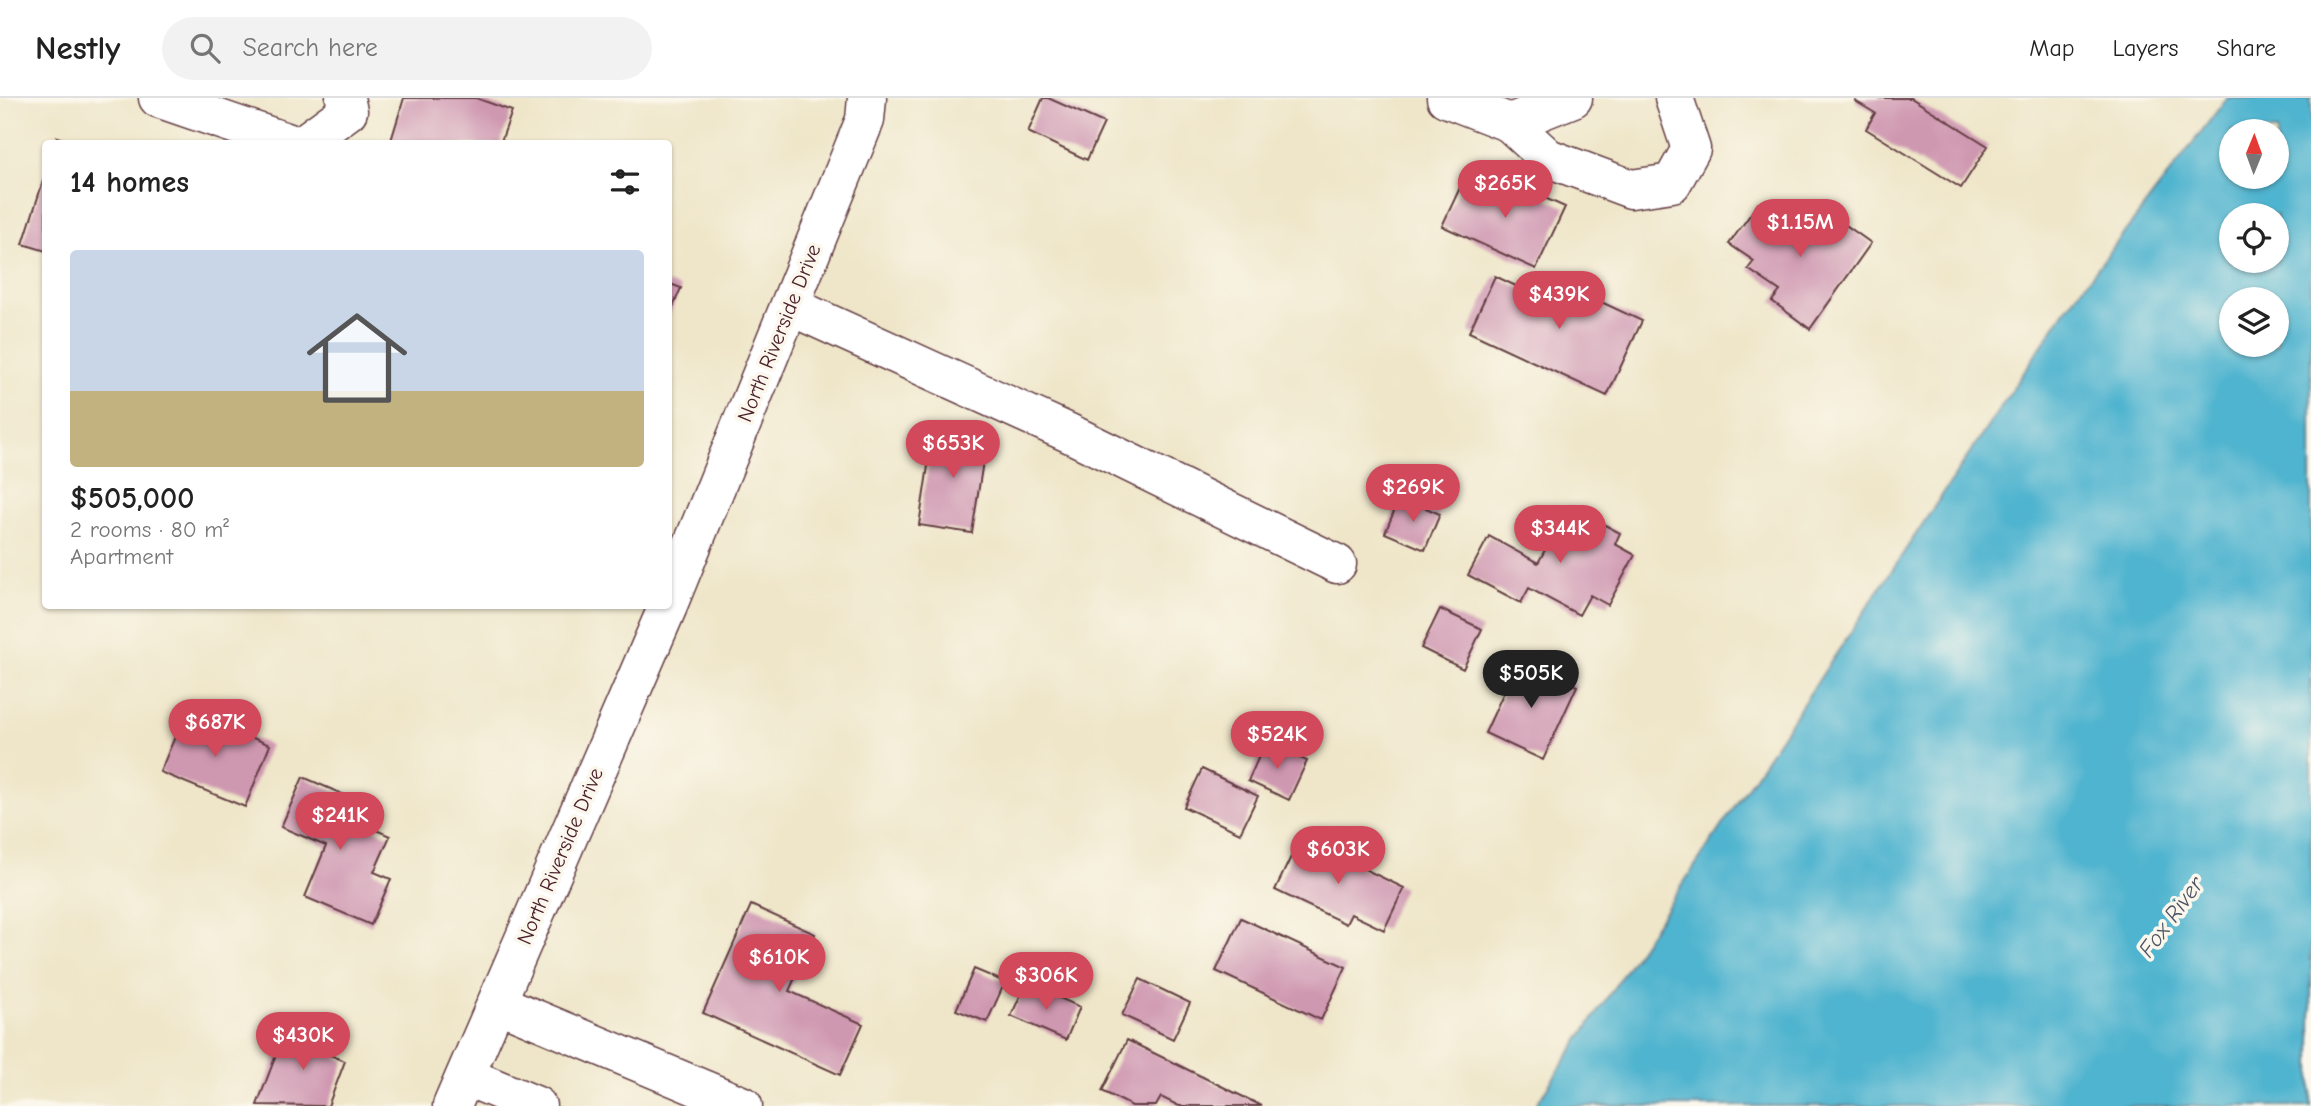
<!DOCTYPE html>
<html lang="en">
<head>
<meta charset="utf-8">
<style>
  :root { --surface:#fff; --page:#f2f2f2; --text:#222; --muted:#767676; --line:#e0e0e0; --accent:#d1495b }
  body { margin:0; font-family:"Comic Neue",sans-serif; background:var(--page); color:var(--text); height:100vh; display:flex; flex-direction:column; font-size:26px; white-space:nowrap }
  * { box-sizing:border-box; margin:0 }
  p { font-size:23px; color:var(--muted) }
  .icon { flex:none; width:38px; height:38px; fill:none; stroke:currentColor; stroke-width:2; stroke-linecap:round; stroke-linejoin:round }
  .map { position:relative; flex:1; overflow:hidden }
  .drawer { position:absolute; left:42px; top:42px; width:630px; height:469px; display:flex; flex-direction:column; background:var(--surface); border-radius:7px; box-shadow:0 2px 5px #0004 }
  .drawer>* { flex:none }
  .needle { width:46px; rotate:1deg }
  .tools { position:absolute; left:2219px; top:21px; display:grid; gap:14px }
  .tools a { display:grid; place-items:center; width:70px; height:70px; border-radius:50%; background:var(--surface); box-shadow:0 2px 5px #0004; font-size:35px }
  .price { position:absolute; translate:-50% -60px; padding:0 16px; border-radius:24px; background:var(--accent); color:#fff; font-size:23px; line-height:46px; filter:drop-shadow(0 2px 4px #0008) }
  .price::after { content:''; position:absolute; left:50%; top:42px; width:21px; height:16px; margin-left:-10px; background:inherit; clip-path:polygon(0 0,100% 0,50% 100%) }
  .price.active { background:#222; color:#fff }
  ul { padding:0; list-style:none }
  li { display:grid; align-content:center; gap:14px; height:371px; padding:0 28px }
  li span { display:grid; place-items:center; height:217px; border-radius:7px; color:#555 }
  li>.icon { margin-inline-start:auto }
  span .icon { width:126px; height:126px; fill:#fffc; stroke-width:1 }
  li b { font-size:30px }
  h2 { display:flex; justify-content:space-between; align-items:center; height:84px; padding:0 28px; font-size:30px }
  header { display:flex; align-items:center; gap:42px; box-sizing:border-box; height:98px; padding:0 35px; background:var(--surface); border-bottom:2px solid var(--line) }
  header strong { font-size:33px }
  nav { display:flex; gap:38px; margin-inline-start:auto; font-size:24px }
  .search { width:490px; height:63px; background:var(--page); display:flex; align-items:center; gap:18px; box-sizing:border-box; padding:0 24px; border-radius:38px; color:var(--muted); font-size:26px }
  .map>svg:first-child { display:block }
  .water { fill:#50b4cf; stroke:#4d6a7d; stroke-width:2; fill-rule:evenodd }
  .building { fill:#cf98b1 }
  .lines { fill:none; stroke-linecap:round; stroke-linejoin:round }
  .minor-casing { stroke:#633d43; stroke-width:41 }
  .minor { stroke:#fff; stroke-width:38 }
  .labels { text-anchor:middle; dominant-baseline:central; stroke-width:7; stroke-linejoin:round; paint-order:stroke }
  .street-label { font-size:21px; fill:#4a1f2b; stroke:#fbf7ec }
  .water-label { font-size:23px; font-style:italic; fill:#4c5364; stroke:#fbf7ec }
</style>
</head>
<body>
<header>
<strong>Nestly</strong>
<div class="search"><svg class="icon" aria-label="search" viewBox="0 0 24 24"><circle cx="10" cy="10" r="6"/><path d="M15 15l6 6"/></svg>Search here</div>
<nav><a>Map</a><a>Layers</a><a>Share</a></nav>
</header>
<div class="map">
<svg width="2311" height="1008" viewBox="0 0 2311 1008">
  <rect width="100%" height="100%" fill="#fbf7ec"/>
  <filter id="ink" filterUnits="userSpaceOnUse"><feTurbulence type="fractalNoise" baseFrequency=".0143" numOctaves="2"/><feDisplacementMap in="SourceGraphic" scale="14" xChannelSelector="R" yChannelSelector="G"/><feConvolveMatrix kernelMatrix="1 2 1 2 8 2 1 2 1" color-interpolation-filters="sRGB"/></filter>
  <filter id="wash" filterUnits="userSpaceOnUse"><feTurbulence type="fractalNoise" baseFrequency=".00686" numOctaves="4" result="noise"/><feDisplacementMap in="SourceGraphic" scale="28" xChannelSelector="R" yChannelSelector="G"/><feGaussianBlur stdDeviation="1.57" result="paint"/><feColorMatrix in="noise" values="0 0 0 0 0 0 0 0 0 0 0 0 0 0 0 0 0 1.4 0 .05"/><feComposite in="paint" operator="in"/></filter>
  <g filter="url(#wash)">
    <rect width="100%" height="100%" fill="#efe6c9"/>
    <!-- water -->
    <path class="water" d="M 2227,0 L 2311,0 L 2311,1008 L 1535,1008 L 2064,214 ZM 2231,33 L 2277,33 L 2277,79 L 2231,79 ZM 2231,117 L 2277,117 L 2277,163 L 2231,163 ZM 2231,201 L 2277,201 L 2277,247 L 2231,247 Z"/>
    <g id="blocks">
      <!-- building -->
      <path class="building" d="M 404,0 L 476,0 L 512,13 L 500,46 L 390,46 Z
        M 1043,0 L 1048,0 L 1104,25 L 1087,62 L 1028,34 Z
        M 1857,0 L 1911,0 L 1988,48 L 1961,90 L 1866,31 L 1875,15 L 1855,3 Z
        M 57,39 L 74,45 L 74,46 L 55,46 Z
        M 45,77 L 46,77 L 46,153 L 23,146 Z
        M 1464,81 L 1500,97 L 1507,83 L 1565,109 L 1536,171 L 1442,128 Z
        M 1758,106 L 1778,120 L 1784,112 L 1813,133 L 1826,113 L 1871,145 L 1810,231 L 1772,203 L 1780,193 L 1748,171 L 1754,163 L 1729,146 Z
        M 1495,178 L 1539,199 L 1548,179 L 1642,223 L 1607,298 L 1469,234 Z
        M 668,185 L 681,190 L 668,220 Z
        M 934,329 L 987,337 L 972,435 L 919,427 Z
        M 1400,399 L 1440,416 L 1425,452 L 1385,435 Z
        M 1569,408 L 1620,435 L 1615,446 L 1635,457 L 1608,507 L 1590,497 L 1579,517 L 1529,490 L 1521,505 L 1468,477 L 1489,438 L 1538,465 Z
        M 1440,511 L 1482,531 L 1463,571 L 1421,550 Z
        M 1519,561 L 1577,588 L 1543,662 L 1485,635 Z
        M 186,613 L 270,647 L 245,709 L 160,674 Z
        M 1265,645 L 1307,663 L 1289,702 L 1248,683 Z
        M 1202,671 L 1258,698 L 1240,735 L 1184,709 Z
        M 303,679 L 356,702 L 348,720 L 390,738 L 374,774 L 391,781 L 371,827 L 305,799 L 326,748 L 281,729 Z
        M 1300,740 L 1404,790 L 1384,832 L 1351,816 L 1346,826 L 1275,792 Z
        M 751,807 L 815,836 L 789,893 L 863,926 L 840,977 L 703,915 Z
        M 1241,820 L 1346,869 L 1321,922 L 1216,873 Z
        M 974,871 L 1005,884 L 987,924 L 956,912 Z
        M 1140,881 L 1190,905 L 1173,941 L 1122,917 Z
        M 1026,885 L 1080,909 L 1066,942 L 1011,918 Z
        M 305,926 L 332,936 L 325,955 L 345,963 L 328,1008 L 257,1007 L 284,936 L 299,942 Z
        M 1127,942 L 1262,1008 L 1179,1008 L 1161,999 L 1156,1008 L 1132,1008 L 1102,993 Z"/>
    </g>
  </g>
  <g filter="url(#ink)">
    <use href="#blocks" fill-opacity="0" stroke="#633d43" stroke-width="2"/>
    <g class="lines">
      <!-- minor casing -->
      <g class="minor-casing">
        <path id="minor" d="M 158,0 L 292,46
          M 1446,0 L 1510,25 L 1548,60 L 1631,91 L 1672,85 L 1691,51 L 1674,0
          M 1510,25 L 1573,0
          M 303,46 L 348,13 L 345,0
          M 790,208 L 1069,335 L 1337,466
          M 668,507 L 865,22 L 867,0
          M 497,905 L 743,1008
          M 465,978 L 537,1008
          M 452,1008 L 668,508"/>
      </g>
      <!-- minor -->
      <use href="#minor" class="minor"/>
    </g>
  </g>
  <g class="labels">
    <!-- street labels -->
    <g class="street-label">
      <text transform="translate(779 235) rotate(-68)">North Riverside Drive</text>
      <text transform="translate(560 758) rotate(-67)">North Riverside Drive</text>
    </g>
    <!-- water labels -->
    <g class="water-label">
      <text transform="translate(2171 819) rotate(-54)">Fox River</text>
    </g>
  </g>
</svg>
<div class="tools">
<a><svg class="needle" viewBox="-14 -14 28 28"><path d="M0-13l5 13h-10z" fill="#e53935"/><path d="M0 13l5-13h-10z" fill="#767676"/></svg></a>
<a><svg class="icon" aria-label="locate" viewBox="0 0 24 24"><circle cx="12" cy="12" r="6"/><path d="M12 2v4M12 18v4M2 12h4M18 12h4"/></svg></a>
<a><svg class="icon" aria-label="layers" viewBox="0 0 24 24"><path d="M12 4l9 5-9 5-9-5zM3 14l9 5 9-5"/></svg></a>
</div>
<b class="price" style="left:1505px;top:122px">$265K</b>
<b class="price" style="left:1800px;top:161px">$1.15M</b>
<b class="price" style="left:1559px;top:233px">$439K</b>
<b class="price" style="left:953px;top:382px">$653K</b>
<b class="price" style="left:1413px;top:426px">$269K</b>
<b class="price" style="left:1560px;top:467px">$344K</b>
<b class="price active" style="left:1531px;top:612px">$505K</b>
<b class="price" style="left:215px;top:661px">$687K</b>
<b class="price" style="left:1277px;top:673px">$524K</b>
<b class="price" style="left:340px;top:754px">$241K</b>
<b class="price" style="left:1338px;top:788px">$603K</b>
<b class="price" style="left:779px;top:896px">$610K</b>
<b class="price" style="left:1046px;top:914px">$306K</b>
<b class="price" style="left:303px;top:974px">$430K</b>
<section class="drawer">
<h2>14 homes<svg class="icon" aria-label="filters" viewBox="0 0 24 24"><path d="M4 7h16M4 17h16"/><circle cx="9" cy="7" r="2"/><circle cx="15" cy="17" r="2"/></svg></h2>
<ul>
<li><span style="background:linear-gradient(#c9d6e8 65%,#c2b280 0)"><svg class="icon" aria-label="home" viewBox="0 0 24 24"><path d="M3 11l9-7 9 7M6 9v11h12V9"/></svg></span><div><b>$505,000</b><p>2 rooms · 80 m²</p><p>Apartment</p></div></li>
</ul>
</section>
</div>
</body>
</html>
